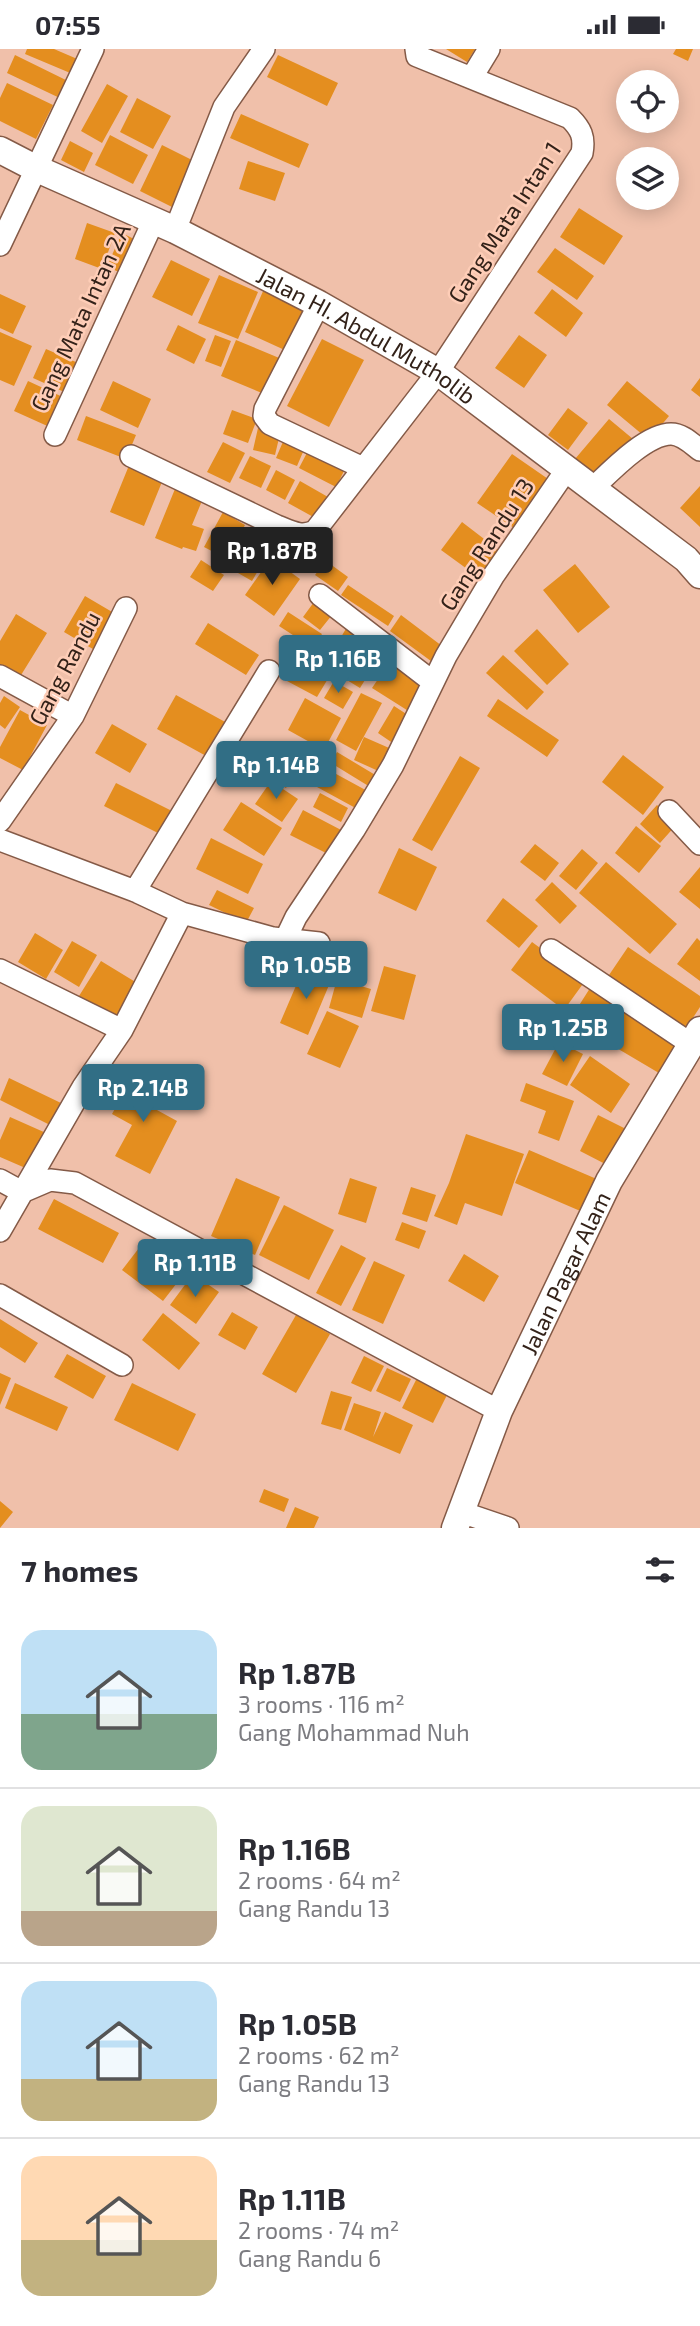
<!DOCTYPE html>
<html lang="en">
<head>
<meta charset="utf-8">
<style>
  :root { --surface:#fff; --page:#f2f2f3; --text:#2b2b33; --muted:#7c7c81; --line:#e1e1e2; --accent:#316e85 }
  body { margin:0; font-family:"Exo 2",sans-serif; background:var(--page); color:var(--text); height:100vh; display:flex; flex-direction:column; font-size:26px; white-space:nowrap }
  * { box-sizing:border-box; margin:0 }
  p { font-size:23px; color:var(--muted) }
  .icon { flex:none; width:38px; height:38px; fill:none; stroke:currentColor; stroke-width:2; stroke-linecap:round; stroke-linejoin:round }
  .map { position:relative; height:1479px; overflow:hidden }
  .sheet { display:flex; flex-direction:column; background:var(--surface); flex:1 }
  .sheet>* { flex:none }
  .controls { position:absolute; left:616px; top:21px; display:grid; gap:14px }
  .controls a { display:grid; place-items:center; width:63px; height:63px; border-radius:50%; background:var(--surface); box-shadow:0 4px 18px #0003; font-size:35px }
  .price { position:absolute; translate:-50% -60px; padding:0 16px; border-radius:7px; background:var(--accent); color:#fff; font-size:23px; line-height:46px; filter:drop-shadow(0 2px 4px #0008) }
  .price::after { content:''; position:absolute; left:50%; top:42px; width:21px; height:16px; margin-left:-10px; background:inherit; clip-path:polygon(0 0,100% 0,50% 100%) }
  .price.on { background:#222; color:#fff }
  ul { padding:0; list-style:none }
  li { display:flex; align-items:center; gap:21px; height:175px; padding:0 21px }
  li+li { border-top:2px solid var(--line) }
  li span { display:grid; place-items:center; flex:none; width:196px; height:140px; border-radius:21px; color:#555 }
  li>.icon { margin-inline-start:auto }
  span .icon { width:84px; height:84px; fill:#fffc; stroke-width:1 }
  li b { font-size:30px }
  h2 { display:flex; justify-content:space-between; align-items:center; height:84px; padding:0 21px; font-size:30px }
  .status { display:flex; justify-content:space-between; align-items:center; height:49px; padding:0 35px; background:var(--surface); direction:ltr }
  .status svg { height:19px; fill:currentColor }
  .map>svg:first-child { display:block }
  .building { fill:#e48e1f }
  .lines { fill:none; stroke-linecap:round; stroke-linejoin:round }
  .minor-casing { stroke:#845a47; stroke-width:24 }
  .tertiary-casing { stroke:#845a47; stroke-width:29 }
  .minor { stroke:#fff; stroke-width:21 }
  .tertiary { stroke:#fff; stroke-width:26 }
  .labels { text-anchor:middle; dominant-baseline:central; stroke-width:5; stroke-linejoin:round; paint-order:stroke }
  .street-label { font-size:23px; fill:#332219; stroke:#fecdb7 }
</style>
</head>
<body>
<div class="status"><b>07:55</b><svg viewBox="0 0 49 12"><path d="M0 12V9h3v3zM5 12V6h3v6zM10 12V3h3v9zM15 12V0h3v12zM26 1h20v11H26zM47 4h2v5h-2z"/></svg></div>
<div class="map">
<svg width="700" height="1479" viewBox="0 0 700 1479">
  <rect width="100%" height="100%" fill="#f0c0aa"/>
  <!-- building -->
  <path class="building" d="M 27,0 L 54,0 L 82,12 L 75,26 L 25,5 Z
    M 446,0 L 475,0 L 467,13 Z
    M 676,0 L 693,0 L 688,12 L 673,5 Z
    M 15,6 L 74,35 L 66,52 L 7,24 Z
    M 278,6 L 338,34 L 327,57 L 267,28 Z
    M 7,34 L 53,56 L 36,90 L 0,72 L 0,49 Z
    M 107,35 L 128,47 L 102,94 L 81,82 Z
    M 137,49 L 171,67 L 153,100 L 120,83 Z
    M 241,65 L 309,95 L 299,119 L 230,89 Z
    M 110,86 L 148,106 L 133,135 L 95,116 Z
    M 70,92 L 93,104 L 84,123 L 61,111 Z
    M 162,96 L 196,113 L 174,159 L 140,142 Z
    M 248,112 L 285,124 L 275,152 L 239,140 Z
    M 579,159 L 623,187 L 604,216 L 560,188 Z
    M 87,174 L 115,184 L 102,220 L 75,210 Z
    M 122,184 L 140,193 L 124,226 L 107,217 Z
    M 555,199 L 594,227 L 577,251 L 537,223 Z
    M 171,211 L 210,230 L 192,267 L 152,248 Z
    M 219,226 L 258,243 L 238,290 L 198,274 Z
    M 264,240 L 308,260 L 289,303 L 245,283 Z
    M 552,240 L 583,264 L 566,288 L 534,264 Z
    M 0,245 L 26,257 L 13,285 L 0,279 Z
    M 178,276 L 206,290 L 194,315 L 166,301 Z
    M 0,283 L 32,297 L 14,337 L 0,331 Z
    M 215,286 L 231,292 L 221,318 L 205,312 Z
    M 519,286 L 547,306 L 524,339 L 495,319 Z
    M 322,290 L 364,311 L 329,378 L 287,357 Z
    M 236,291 L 284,311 L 269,347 L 221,327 Z
    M 46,300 L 85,317 L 71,346 L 33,329 Z
    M 700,329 L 700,348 L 691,341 Z
    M 28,332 L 67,350 L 54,380 L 14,362 Z
    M 113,332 L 151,350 L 138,379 L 100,361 Z
    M 627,332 L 669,367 L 649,391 L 607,356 Z
    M 568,359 L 588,374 L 568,401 L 548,386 Z
    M 232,361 L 257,370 L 248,394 L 223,385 Z
    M 86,367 L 136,386 L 126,410 L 77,391 Z
    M 609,370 L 633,390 L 599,430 L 575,410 Z
    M 258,379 L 280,385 L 275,406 L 253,401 Z
    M 285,388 L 306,396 L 297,417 L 276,409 Z
    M 223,393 L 245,404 L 230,434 L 207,423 Z
    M 310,398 L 346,418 L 336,438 L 299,419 Z
    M 512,405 L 551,432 L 517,481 L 477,454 Z
    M 250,407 L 271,417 L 261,439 L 239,429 Z
    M 130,414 L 164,428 L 144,477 L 110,463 Z
    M 276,421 L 295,431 L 285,451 L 266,441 Z
    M 300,432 L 328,448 L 317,470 L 288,454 Z
    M 177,435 L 204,447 L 192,476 L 204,480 L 196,502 L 183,498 L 182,500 L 155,489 Z
    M 700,437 L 700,478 L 680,459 Z
    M 223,463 L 245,476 L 227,510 L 204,498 Z
    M 462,473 L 505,506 L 485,533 L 441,501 Z
    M 258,476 L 278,488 L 252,532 L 231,520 Z
    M 271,509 L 300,530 L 274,567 L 245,546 Z
    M 201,511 L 224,526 L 213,542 L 190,528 Z
    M 326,512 L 348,528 L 338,542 L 315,526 Z
    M 575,515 L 610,558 L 578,584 L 543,541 Z
    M 348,536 L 394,567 L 388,577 L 341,546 Z
    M 85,547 L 119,567 L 98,603 L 64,583 Z
    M 314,553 L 332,566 L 320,581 L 303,568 Z
    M 288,563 L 322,585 L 313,599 L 279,577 Z
    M 16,565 L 47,584 L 18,631 L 0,620 L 0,592 Z
    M 401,566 L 446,600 L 435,615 L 390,582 Z
    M 208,574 L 259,606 L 246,626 L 195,595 Z
    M 348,576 L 376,594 L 368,608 L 340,590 Z
    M 537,580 L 569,615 L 547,636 L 514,602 Z
    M 326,592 L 343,604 L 331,623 L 313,612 Z
    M 350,604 L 373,618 L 360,639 L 337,625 Z
    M 503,606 L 544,643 L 527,661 L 486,624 Z
    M 298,611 L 329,628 L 317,648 L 287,632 Z
    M 389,614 L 426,638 L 410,663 L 372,639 Z
    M 334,632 L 353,643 L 343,660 L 324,649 Z
    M 361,644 L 382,654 L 356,702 L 336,691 Z
    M 176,646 L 227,674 L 208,708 L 157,680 Z
    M 4,647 L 20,658 L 5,680 L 0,676 L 0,654 Z
    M 305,649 L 341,669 L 324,701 L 288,681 Z
    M 498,650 L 559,691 L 547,708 L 487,667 Z
    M 394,657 L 414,670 L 397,697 L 378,684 Z
    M 20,661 L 47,676 L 23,721 L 0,709 L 0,698 Z
    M 112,675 L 147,695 L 130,724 L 95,704 Z
    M 364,688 L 396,702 L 385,725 L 354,711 Z
    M 337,703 L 382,730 L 375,741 L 331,714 Z
    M 623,706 L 664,738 L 643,766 L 602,733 Z
    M 460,707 L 480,719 L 432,802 L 412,791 Z
    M 276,713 L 295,724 L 286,739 L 267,727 Z
    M 327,720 L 371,744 L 361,762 L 317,738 Z
    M 271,732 L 298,750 L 282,773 L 255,755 Z
    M 116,734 L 176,764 L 164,787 L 104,757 Z
    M 320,744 L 348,759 L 341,773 L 313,758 Z
    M 241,753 L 282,779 L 264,807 L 223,781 Z
    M 657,756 L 677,775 L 660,794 L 640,775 Z
    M 303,761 L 343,782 L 330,806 L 290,786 Z
    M 636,777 L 661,797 L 639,824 L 615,804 Z
    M 211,789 L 263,815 L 248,845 L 196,820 Z
    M 535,795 L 559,814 L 545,832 L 520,813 Z
    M 399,799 L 437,818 L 416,862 L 378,844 Z
    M 582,800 L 598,814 L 576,841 L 559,827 Z
    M 606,813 L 677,875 L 650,905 L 579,844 Z
    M 700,818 L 700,860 L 679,843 Z
    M 552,833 L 577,857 L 560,875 L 535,851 Z
    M 217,841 L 254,859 L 246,874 L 209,856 Z
    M 503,849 L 538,877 L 519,899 L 486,872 Z
    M 35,884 L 63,901 L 46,930 L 18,913 Z
    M 697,889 L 700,892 L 700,932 L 677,915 Z
    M 72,892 L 97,906 L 79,938 L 54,923 Z
    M 532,893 L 585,932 L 564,961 L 511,921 Z
    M 628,898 L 700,947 L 700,958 L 685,981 L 607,929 Z
    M 101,912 L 142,937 L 121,972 L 79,947 Z
    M 384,917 L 416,926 L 404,971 L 371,962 Z
    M 304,918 L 332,929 L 308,986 L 280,974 Z
    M 337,930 L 371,940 L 362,969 L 329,959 Z
    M 592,936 L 617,951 L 596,984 L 571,969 Z
    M 618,954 L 685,994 L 664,1027 L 598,988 Z
    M 327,962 L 359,977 L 340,1019 L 307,1005 Z
    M 559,993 L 583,1005 L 567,1037 L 542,1025 Z
    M 590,1007 L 630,1035 L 611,1064 L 570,1036 Z
    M 137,1020 L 159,1032 L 146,1055 L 177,1072 L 150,1125 L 115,1107 L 132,1076 L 112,1065 Z
    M 9,1029 L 61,1054 L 50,1076 L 0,1051 Z
    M 526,1034 L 574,1052 L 559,1092 L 538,1084 L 546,1062 L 520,1052 Z
    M 598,1066 L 630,1082 L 611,1118 L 580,1102 Z
    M 10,1068 L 46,1084 L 30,1121 L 0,1108 L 0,1091 Z
    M 466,1085 L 524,1105 L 502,1167 L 465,1154 L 457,1176 L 434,1167 L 449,1134 Z
    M 529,1101 L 599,1131 L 585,1164 L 515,1134 Z
    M 236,1129 L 280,1148 L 255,1206 L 211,1187 Z
    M 350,1129 L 377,1138 L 366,1174 L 338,1165 Z
    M 411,1138 L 436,1146 L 427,1173 L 402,1165 Z
    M 54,1150 L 119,1184 L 103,1214 L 38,1180 Z
    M 284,1156 L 334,1181 L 309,1231 L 259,1206 Z
    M 402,1173 L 426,1182 L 419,1200 L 395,1191 Z
    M 341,1196 L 366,1209 L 341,1257 L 316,1244 Z
    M 139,1199 L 180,1230 L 163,1252 L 122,1221 Z
    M 464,1205 L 499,1227 L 484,1253 L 448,1232 Z
    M 374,1212 L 405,1226 L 383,1275 L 352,1261 Z
    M 193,1225 L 219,1243 L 196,1275 L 170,1256 Z
    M 232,1263 L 258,1278 L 245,1301 L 218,1286 Z
    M 163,1264 L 200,1294 L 179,1321 L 142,1291 Z
    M 296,1266 L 330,1285 L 296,1344 L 262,1325 Z
    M 0,1270 L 38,1294 L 25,1314 L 0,1298 Z
    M 67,1305 L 106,1327 L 93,1350 L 54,1328 Z
    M 364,1307 L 384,1317 L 371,1343 L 351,1334 Z
    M 387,1319 L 411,1330 L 400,1353 L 376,1342 Z
    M 0,1324 L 11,1329 L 0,1356 Z
    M 417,1329 L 448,1344 L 433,1374 L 402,1359 Z
    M 15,1334 L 68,1358 L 57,1382 L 5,1359 Z
    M 132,1334 L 196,1365 L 178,1402 L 114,1371 Z
    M 331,1342 L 352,1348 L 341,1381 L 321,1375 Z
    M 354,1354 L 381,1363 L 373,1388 L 385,1363 L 413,1376 L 400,1405 L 344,1381 Z
    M 264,1440 L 289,1450 L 284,1463 L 259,1453 Z
    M 0,1452 L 13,1463 L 0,1479 Z
    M 295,1458 L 319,1468 L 314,1479 L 286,1479 Z"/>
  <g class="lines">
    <!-- minor casing -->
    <g class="minor-casing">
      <path id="minor" d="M 472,28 L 489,0
        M 175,181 L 224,58 L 264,0
        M 0,196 L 93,0
        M 319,255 L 265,360 L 264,367 L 270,375 L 363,419
        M 55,386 L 153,173
        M 131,407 L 277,477 C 290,482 301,489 315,482 L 438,323 L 582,104 C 585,88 581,80 570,69 L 417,7 L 416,0
        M 593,439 C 610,423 646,385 671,385 C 682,385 691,394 700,401
        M 320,546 L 433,633
        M 0,627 L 73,667
        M 669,762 L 700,795
        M 0,772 L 73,667 L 126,559
        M 0,791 L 135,842 L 182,864 L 273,889 L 319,894
        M 135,842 L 269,622
        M 285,891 L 296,868 L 354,781 L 393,716 L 446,607 L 494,526 L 567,420
        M 551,901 L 691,995
        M 0,921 L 122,981
        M 0,1131 L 22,1143
        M 22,1143 L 50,1131 L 75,1134 L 499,1362
        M 0,1182 L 83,1038 L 122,981 L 182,864
        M 0,1246 L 122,1316
        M 461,1463 L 508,1479"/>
    </g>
    <!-- tertiary casing -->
    <g class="tertiary-casing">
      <g id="tertiary">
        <path id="s1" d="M 0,101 L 35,119 L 175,181 L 319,255 L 438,323 L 686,510 L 700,526"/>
        <path id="s2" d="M 455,1479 L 499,1362 L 609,1132 L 700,981"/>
      </g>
    </g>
    <!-- minor -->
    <use href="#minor" class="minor"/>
    <!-- tertiary -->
    <use href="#tertiary" class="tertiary"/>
  </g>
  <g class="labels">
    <!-- street labels -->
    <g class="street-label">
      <text transform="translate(504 173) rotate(-57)">Gang Mata Intan 1</text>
      <text transform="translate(80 268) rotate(-65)">Gang Mata Intan 2A</text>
      <text stroke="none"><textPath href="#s1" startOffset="411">Jalan HI. Abdul Mutholib</textPath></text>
      <text transform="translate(486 495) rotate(-57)">Gang Randu 13</text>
      <text transform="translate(64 619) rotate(-62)">Gang Randu</text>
      <text stroke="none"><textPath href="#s2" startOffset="278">Jalan Pagar Alam</textPath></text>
    </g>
  </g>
</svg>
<div class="controls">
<a><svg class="icon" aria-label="locate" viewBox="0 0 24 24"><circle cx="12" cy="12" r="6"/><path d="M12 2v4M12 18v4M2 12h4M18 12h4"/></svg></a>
<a><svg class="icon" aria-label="layers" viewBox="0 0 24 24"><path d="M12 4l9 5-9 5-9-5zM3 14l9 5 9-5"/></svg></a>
</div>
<b class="price on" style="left:272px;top:538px">Rp 1.87B</b>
<b class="price" style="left:338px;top:646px">Rp 1.16B</b>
<b class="price" style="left:276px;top:752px">Rp 1.14B</b>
<b class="price" style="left:306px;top:952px">Rp 1.05B</b>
<b class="price" style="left:563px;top:1015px">Rp 1.25B</b>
<b class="price" style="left:143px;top:1075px">Rp 2.14B</b>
<b class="price" style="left:195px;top:1250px">Rp 1.11B</b>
</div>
<section class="sheet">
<h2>7 homes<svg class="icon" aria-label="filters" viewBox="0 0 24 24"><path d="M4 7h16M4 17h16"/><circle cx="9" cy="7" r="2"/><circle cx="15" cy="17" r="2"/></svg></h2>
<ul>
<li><span style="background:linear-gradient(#bfe0f5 60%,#7fa58c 0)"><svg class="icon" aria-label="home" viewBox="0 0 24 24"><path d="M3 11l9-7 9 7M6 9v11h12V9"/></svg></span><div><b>Rp 1.87B</b><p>3 rooms · 116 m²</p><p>Gang Mohammad Nuh</p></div></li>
<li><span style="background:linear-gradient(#dfe7d0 75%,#b9a48a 0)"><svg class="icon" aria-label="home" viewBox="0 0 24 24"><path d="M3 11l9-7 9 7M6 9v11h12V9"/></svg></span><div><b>Rp 1.16B</b><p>2 rooms · 64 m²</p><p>Gang Randu 13</p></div></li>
<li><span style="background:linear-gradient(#bfe0f5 70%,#c2b280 0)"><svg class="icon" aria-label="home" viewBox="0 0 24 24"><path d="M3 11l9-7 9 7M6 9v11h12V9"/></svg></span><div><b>Rp 1.05B</b><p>2 rooms · 62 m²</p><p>Gang Randu 13</p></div></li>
<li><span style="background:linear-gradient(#ffd9b3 60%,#c2b280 0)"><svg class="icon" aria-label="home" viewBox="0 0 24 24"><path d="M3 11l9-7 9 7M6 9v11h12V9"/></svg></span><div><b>Rp 1.11B</b><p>2 rooms · 74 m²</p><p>Gang Randu 6</p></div></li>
</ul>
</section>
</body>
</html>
